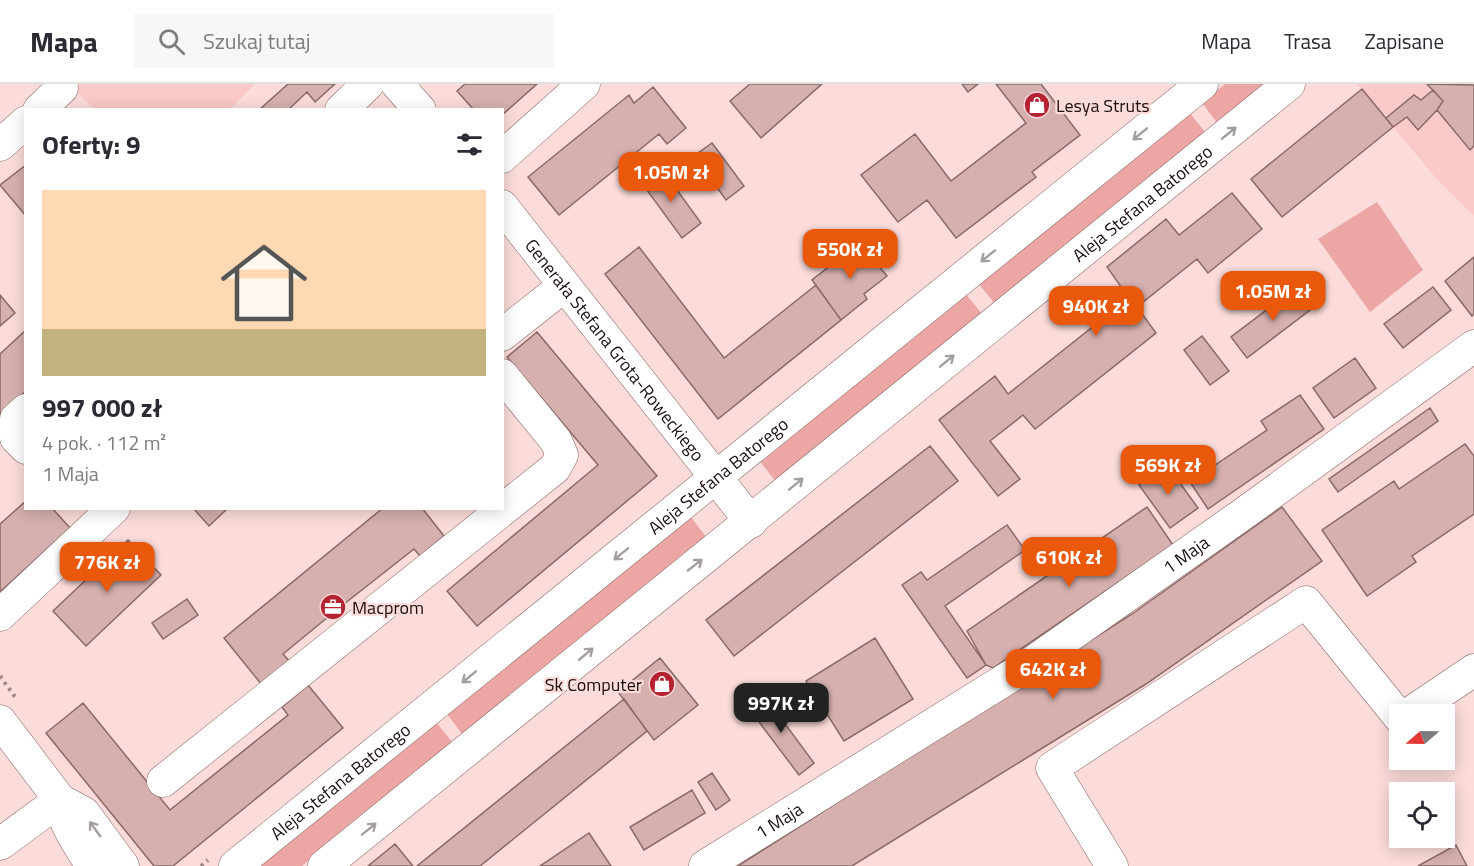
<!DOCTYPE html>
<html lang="pl">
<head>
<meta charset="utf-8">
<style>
  :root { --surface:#fff; --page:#f7f7f7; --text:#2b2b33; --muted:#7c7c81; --line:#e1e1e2; --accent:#ea580c }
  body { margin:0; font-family:"Titillium Web",sans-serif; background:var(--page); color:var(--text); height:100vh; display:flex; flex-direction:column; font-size:22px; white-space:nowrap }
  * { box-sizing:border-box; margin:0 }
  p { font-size:20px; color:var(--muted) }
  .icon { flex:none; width:33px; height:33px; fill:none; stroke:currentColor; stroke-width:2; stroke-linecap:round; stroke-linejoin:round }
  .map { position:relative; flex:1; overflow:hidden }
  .panel { position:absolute; left:24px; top:24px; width:480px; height:402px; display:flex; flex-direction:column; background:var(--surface); border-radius:0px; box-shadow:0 3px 15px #0003 }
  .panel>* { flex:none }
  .needle { width:39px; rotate:250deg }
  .buttons { position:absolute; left:1389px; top:620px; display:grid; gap:12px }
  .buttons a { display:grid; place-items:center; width:66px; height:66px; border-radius:0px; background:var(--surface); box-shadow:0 3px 15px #0003; font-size:30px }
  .price { position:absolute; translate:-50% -51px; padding:0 14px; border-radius:12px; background:var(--accent); color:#fff; font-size:20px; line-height:39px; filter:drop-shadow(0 2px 3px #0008) }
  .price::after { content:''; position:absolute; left:50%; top:36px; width:18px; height:14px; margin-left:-9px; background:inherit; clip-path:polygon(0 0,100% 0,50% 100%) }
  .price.current { background:#222; color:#fff }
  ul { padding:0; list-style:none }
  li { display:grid; align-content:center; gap:12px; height:318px; padding:0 18px }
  li span { display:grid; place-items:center; height:186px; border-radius:0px; color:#555 }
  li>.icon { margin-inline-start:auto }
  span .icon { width:108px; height:108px; fill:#fffc; stroke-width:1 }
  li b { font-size:26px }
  h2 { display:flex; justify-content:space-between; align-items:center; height:72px; padding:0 18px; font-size:26px }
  header { display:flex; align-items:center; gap:36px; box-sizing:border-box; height:84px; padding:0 30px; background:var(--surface); border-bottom:2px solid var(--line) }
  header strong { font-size:28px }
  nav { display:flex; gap:33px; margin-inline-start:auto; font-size:21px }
  .search { width:420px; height:54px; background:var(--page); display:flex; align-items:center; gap:15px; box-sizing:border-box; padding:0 21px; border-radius:0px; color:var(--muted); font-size:22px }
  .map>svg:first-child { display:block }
  .built { fill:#f9cac7 }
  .green { fill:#eca6a3 }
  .building { fill:#d5b0ae; stroke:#8a6967; stroke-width:1.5 }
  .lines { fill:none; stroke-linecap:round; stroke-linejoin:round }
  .minor-casing { stroke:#846361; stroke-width:33 }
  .path { stroke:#9f8886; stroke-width:4; stroke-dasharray:3 4.5; stroke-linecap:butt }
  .minor { stroke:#fff; stroke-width:32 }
  .oneway { stroke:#a49f9f }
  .labels { text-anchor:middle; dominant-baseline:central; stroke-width:4.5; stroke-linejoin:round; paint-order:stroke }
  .poi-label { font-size:18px; fill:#1c0f0f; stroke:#fbdcda; text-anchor:start }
  .street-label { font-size:18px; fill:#1c0f0f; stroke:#fbdcda }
</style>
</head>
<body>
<header>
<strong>Mapa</strong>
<div class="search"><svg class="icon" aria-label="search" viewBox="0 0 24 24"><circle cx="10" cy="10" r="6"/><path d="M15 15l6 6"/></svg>Szukaj tutaj</div>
<nav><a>Mapa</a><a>Trasa</a><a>Zapisane</a></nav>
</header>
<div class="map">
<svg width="1474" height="782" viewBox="0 0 1474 782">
  <rect width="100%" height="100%" fill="#fbdcda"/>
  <!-- built -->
  <path class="built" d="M 68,0 L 255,0 L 229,26 L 94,25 Z
    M 1357,0 L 1474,0 L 1474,132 L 1435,93 Z"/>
  <!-- green -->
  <path class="green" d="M 1225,0 L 1267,0 L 1218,40 L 1202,19 Z
    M 1189,28 L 1206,49 L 995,220 L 978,199 Z
    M 1377,118 L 1423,186 L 1370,228 L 1318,155 Z
    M 965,209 L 982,230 L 776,398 L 759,376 Z
    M 690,432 L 707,454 L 463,651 L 447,630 Z
    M 436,638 L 453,659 L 302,782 L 258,782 Z"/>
  <!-- building -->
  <path class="building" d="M 288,0 L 335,0 L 315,18 L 307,8 L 288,26 L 259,26 Z
    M 465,0 L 537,0 L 502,31 L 502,26 L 474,26 L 457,7 Z
    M 750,0 L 822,0 L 761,54 L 730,17 Z
    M 962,0 L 978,0 L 968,8 Z
    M 996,0 L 1041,0 L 1080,51 L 1032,88 L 1036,93 L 956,154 L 927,116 L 898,138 L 861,91 L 915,50 L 951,97 L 1026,39 Z
    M 1427,0 L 1474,1 L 1474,62 L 1470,66 L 1437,26 L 1443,17 Z
    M 653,3 L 686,44 L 667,60 L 659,50 L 559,131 L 528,93 L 629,11 L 634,19 Z
    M 1362,5 L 1393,43 L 1282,133 L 1251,95 Z
    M 1433,6 L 1443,17 L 1437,26 L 1418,46 L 1407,33 L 1393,43 L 1386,34 L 1414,11 L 1421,16 Z
    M 712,59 L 744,102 L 726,116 L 694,72 Z
    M 26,81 L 26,132 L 0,101 Z
    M 661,84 L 701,139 L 682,154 L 641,98 Z
    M 1232,109 L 1262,145 L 1208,189 L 1197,175 L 1137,223 L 1156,249 L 1035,345 L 1023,331 L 990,357 L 1020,395 L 998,412 L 939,336 L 995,292 L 1008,310 L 1129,214 L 1107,183 L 1166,135 L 1179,151 Z
    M 867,158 L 881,177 L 877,180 L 887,192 L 864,210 L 867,215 L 841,236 L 812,196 L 854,163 L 857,166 Z
    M 639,163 L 724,274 L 816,201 L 841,236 L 718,335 L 605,190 Z
    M 1474,173 L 1474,230 L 1472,232 L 1445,197 Z
    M 1298,202 L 1314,223 L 1247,274 L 1231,253 Z
    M 1433,203 L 1451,226 L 1403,264 L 1384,240 Z
    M 0,211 L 15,229 L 0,242 Z
    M 26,246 L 26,307 L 0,330 L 0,270 Z
    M 537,248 L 657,392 L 477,542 L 447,507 L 598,381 L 507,273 Z
    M 1202,252 L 1229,287 L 1210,301 L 1184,266 Z
    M 1355,274 L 1376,304 L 1334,334 L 1313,304 Z
    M 1300,311 L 1324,345 L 1208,425 L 1190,398 L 1267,346 L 1261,337 Z
    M 1430,324 L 1438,337 L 1338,408 L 1329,395 Z
    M 1465,360 L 1474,372 L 1474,430 L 1412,472 L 1416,478 L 1367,512 L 1322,446 L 1394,397 L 1399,405 Z
    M 930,362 L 958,397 L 734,572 L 706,536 Z
    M 1167,381 L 1198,424 L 1170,444 L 1139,401 Z
    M 26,417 L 26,424 L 52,424 L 70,444 L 0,508 L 0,440 Z
    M 1147,423 L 1173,461 L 993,584 L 986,581 L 967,547 Z
    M 1282,423 L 1322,477 L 1146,600 L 852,782 L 738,782 L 1132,530 Z
    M 193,424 L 228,424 L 209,442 Z
    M 383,424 L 422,424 L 444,452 L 420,472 L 414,465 L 339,524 L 283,570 L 291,579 L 262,601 L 224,554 Z
    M 1007,441 L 1025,466 L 945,522 L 986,581 L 967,594 L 902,501 L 921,488 L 927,496 Z
    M 128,456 L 161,491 L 86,562 L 53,527 Z
    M 187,515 L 198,531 L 163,555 L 152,539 Z
    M 875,554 L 913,615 L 844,657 L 806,597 Z
    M 660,574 L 698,621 L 654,656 L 618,608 Z
    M 308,601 L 343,644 L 173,782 L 154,782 L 46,649 L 83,619 L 170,726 L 288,631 L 282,623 Z
    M 763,610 L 814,679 L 799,691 L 747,622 Z
    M 624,615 L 647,647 L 480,782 L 417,782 Z
    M 712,689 L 730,716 L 716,726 L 698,698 Z
    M 692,706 L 705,729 L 644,766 L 630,743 Z
    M 589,749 L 611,782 L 540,782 Z
    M 395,760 L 413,782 L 368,782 Z
    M 1456,761 L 1467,782 L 1418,782 Z"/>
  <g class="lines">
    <!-- minor casing -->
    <g class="minor-casing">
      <g id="minor">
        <path d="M 397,0 L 420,26"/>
        <path d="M 39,26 L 62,4"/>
        <path d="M 341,26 L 368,0"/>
        <path d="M 0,61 L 26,38"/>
        <path d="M 502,73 L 584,0"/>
        <path id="s1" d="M 502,122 L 751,438"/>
        <path d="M 502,251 L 564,202"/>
        <path d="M 26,326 L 16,335 L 16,354 L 26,364"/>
        <path d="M 0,531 L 114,424"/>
        <path d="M 1409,630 L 1474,586"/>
        <path d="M 0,637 L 60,716 L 84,729 L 123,782"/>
        <path d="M 163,697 L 555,384 L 562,371 L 556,357 L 502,291"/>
        <path d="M 60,716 C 64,741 79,761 92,782"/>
        <path d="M 0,760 L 60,716"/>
        <path id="s2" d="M 235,782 L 1202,0"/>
        <path id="s3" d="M 324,782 L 1289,0"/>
        <path id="s4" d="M 705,782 L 1027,582 L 1243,430 L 1474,262"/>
        <path d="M 1112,782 L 1052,684 L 1306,518 L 1400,634"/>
      </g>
    </g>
    <!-- path -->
    <path class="path" d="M 0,592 L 15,613
      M 201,782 L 208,776"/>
    <!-- minor -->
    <use href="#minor" class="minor"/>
  </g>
  <!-- one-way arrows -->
  <defs><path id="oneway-shaft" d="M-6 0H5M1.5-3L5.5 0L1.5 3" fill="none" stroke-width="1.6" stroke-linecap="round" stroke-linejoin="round" transform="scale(1.5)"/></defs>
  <g class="oneway">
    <use href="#oneway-shaft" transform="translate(1229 49) rotate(-39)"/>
    <use href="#oneway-shaft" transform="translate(1140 50) rotate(141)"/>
    <use href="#oneway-shaft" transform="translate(988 172) rotate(141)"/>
    <use href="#oneway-shaft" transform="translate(947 277) rotate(-39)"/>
    <use href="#oneway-shaft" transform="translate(796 400) rotate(-39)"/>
    <use href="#oneway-shaft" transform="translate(621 470) rotate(141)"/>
    <use href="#oneway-shaft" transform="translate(695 481) rotate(-38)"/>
    <use href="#oneway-shaft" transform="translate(586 570) rotate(-40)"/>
    <use href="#oneway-shaft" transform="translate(469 593) rotate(141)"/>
    <use href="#oneway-shaft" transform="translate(95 745) rotate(-126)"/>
    <use href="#oneway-shaft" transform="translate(369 745) rotate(-39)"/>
  </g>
  <!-- icons -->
  <defs>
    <g id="shop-disc" transform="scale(1.35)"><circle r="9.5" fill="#b52332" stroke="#fbdcda"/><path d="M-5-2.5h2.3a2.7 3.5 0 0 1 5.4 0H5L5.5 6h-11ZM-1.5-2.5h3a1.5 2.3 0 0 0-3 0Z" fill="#fff"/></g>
    <g id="office-disc" transform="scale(1.35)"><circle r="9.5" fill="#b52332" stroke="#fbdcda"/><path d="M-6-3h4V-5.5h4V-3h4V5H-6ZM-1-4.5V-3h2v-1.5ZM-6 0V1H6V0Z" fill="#fff"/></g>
  </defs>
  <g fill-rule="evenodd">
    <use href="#shop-disc" x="1037" y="21"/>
    <use href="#office-disc" x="333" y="523"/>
    <use href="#shop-disc" x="662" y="600"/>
  </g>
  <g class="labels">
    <!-- poi labels -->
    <g class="poi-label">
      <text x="1056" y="21">Lesya Struts</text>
      <text x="352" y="523">Macprom</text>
      <text x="642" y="600" text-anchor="end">Sk Computer</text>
    </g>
    <!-- street labels -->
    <g class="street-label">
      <text stroke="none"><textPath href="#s3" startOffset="1053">Aleja Stefana Batorego</textPath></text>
      <text stroke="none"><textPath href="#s1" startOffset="183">Generała Stefana Grota-Roweckiego</textPath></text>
      <text stroke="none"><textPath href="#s2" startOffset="621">Aleja Stefana Batorego</textPath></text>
      <text stroke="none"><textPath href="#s4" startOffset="573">1 Maja</textPath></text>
      <text stroke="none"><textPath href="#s2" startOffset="135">Aleja Stefana Batorego</textPath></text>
      <text stroke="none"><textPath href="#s4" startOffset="87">1 Maja</textPath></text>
    </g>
  </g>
</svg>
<div class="buttons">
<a><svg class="needle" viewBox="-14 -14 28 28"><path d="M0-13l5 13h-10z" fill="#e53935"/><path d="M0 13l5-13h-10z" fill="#7c7c81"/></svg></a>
<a><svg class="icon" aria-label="locate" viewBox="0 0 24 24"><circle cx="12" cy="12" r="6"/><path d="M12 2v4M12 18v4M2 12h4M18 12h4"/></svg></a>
</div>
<b class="price" style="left:671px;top:119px">1.05M zł</b>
<b class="price" style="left:850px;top:196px">550K zł</b>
<b class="price" style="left:1273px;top:238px">1.05M zł</b>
<b class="price" style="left:1096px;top:253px">940K zł</b>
<b class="price" style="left:1168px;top:412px">569K zł</b>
<b class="price" style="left:1069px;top:504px">610K zł</b>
<b class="price" style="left:107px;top:509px">776K zł</b>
<b class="price" style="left:1053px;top:616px">642K zł</b>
<b class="price current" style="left:781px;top:650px">997K zł</b>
<section class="panel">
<h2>Oferty: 9<svg class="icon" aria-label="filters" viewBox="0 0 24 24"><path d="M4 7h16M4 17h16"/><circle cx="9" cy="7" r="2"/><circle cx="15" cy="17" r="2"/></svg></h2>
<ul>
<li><span style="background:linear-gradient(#ffd9b3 75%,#c2b280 0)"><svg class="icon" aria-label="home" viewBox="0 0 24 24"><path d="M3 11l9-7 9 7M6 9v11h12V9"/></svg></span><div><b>997 000 zł</b><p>4 pok. · 112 m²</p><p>1 Maja</p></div></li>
</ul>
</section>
</div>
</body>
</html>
